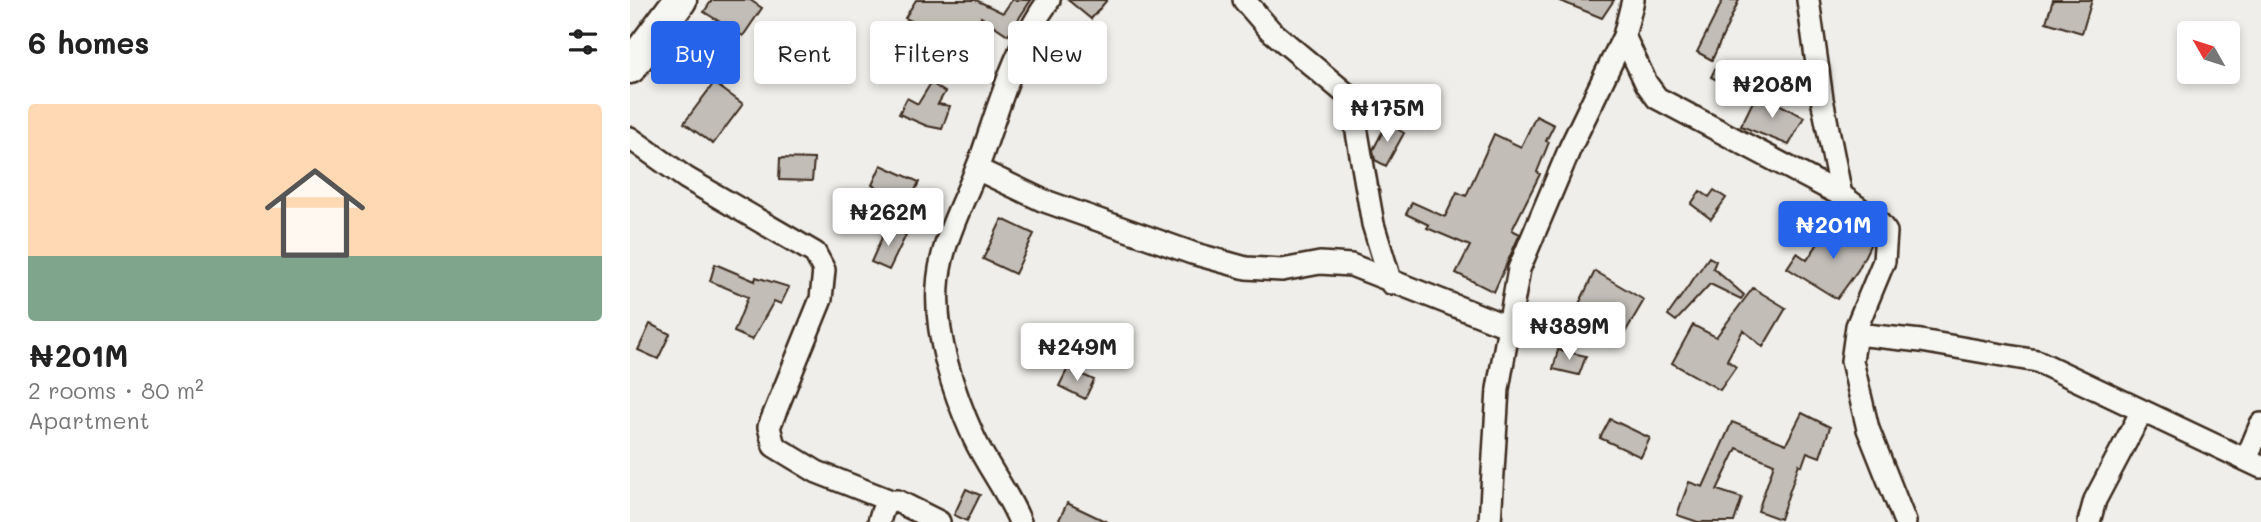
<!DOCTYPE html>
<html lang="en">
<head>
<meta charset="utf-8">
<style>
  :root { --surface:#fff; --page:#f6f6f6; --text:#222; --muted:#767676; --accent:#2563eb }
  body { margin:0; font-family:Mali,sans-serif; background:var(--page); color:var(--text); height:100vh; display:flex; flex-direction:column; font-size:26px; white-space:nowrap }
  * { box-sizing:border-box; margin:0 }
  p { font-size:23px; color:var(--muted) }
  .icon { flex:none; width:38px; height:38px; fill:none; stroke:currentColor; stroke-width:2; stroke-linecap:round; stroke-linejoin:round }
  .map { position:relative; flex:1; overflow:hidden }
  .sheet { display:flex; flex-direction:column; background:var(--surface); width:630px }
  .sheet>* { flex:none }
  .top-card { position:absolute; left:21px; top:21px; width:665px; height:63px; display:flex; gap:14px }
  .needle { width:46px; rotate:309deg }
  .buttons { position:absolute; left:1547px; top:21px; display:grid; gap:14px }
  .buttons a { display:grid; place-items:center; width:63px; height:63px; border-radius:7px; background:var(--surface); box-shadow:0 4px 10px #0003; font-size:35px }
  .price { position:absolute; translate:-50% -60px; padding:0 16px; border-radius:7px; background:#fff; color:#222; font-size:23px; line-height:46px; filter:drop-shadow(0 2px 4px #0008) }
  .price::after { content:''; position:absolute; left:50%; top:42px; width:21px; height:16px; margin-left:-10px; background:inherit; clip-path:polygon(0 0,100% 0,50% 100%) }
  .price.on { background:var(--accent); color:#fff }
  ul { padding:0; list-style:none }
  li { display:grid; align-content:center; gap:14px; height:371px; padding:0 28px }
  li span { display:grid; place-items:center; height:217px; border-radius:7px; color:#555 }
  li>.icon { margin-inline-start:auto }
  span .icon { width:126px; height:126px; fill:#fffc; stroke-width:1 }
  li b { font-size:30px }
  h2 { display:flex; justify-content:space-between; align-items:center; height:84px; padding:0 28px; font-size:30px }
  .pill { padding:0 24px; border-radius:7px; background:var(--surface); box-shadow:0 4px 10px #0003; font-size:24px; line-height:63px }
  .pill.on { background:var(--accent); color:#fff }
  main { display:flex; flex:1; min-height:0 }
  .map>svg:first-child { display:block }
  .building { fill:#c2bdb7; stroke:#3b2a1e; stroke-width:2 }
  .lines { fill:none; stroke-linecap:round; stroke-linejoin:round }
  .street-casing { stroke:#3b2a1e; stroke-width:26 }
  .secondary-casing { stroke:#3b2a1e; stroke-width:37 }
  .street { stroke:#f6f6f2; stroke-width:21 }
  .secondary { stroke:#f6f6f2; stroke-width:32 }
</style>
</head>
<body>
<main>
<section class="sheet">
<h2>6 homes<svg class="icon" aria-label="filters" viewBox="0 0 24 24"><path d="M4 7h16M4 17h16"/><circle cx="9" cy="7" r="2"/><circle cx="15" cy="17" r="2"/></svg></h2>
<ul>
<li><span style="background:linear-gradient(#ffd9b3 70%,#7fa58c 0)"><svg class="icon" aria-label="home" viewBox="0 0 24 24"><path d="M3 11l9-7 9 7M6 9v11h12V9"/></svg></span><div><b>₦201M</b><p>2 rooms · 80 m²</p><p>Apartment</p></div></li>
</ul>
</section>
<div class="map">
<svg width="1631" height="522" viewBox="0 0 1631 522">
  <rect width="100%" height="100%" fill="#efeeea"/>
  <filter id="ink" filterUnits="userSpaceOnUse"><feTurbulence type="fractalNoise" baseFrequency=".0143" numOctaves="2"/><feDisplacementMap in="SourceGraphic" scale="14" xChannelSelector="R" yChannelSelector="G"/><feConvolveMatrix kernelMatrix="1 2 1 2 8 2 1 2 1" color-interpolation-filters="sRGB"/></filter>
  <g filter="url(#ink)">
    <!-- building -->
    <path class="building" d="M 82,0 L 120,0 L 132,8 L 113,36 L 74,12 Z
      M 286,0 L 346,0 L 373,13 L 382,0 L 401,0 L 378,35 L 351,17 L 338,48 L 275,18 Z
      M 438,0 L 477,0 L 461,19 Z
      M 928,0 L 984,0 L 972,18 Z
      M 1093,0 L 1109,0 L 1082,60 L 1067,52 Z
      M 1423,0 L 1462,0 L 1452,33 L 1416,22 Z
      M 1088,63 L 1112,75 L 1105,89 L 1081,77 Z
      M 84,83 L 113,104 L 83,144 L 54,123 Z
      M 301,83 L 315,92 L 308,104 L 320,106 L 312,129 L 297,126 L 269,114 L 277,98 L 288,104 Z
      M 1127,93 L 1174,117 L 1159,145 L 1111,126 Z
      M 906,116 L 924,125 L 916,141 L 919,142 L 907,172 L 910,174 L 882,230 L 890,234 L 864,292 L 826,273 L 840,246 L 797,228 L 799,225 L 776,214 L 782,202 L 815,217 L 827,192 L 836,196 L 864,134 L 891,147 Z
      M 757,123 L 774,133 L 756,166 L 745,160 L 743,150 Z
      M 150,158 L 184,159 L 182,181 L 149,180 Z
      M 251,165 L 289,182 L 279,203 L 242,185 Z
      M 1084,190 L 1096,198 L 1081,219 L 1061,204 L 1070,191 L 1079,197 Z
      M 372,219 L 404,234 L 385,274 L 353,259 Z
      M 1201,224 L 1211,231 L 1213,227 L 1242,241 L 1228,270 L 1207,299 L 1157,268 L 1167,253 L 1177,260 Z
      M 257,226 L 276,235 L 259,270 L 241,262 Z
      M 1079,257 L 1086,261 L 1083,268 L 1114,295 L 1111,299 L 1080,284 L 1046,321 L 1038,315 Z
      M 85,264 L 125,281 L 126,277 L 159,287 L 151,304 L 144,301 L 122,340 L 104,332 L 118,297 L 80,281 Z
      M 965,271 L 1014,300 L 993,336 L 946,310 Z
      M 1123,288 L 1156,308 L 1133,347 L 1113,330 L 1097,360 L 1106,367 L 1090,390 L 1042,363 L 1063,325 L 1086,337 Z
      M 20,324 L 40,334 L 28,359 L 8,350 Z
      M 928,350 L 956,356 L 949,375 L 923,369 Z
      M 438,368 L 464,380 L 455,399 L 429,386 Z
      M 1172,413 L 1200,427 L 1190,457 L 1177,452 L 1172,466 L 1169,464 L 1150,519 L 1128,511 L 1144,464 L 1107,448 L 1087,490 L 1112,498 L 1104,522 L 1068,522 L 1047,515 L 1059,482 L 1073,487 L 1102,422 L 1156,444 Z
      M 980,419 L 1020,438 L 1011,457 L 970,438 Z
      M 336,489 L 350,495 L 337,521 L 324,515 Z
      M 437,503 L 477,522 L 428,522 Z"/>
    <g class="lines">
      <!-- street casing -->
      <g class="street-casing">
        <path id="street" d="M 614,0 L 640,30 L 721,98 L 743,224 L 761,283
          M 1178,0 L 1192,99 L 1211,195
          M 994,36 L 1016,83 L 1027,98 L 1211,195 L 1249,223 L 1256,232 L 1254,261 L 1227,326 L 1222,361 L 1238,429 L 1275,522
          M 0,138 L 56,178 L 185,253 L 194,270 L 191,299 L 139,427 L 144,446 L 187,472 L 261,501
          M 347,169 L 412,200 L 562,253 L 616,268 L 652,270 L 690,263 L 721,265 L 879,327
          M 1226,334 L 1291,341 L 1407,361 L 1631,467
          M 1616,460 L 1631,424
          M 249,522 C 252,511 254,500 267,501 L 309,522
          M 390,522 C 378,492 358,468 344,438 C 320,385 298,317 312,259 C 320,224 340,189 352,155 C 370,103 386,45 419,0
          M 860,522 L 868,389 L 889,269 L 940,148 L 994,36 L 1003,0
          M 1459,522 L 1465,500 L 1512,411"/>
      </g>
      <!-- secondary casing -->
      <g class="secondary-casing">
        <path id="secondary" d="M 0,67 L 50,0"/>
      </g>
      <!-- street -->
      <use href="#street" class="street"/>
      <!-- secondary -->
      <use href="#secondary" class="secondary"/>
    </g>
  </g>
</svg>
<div class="buttons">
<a><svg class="needle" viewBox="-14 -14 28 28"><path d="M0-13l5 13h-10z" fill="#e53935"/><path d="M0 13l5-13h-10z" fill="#767676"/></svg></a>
</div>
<b class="price" style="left:1142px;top:120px">₦208M</b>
<b class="price" style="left:757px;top:144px">₦175M</b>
<b class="price" style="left:258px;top:248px">₦262M</b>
<b class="price on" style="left:1203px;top:261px">₦201M</b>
<b class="price" style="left:939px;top:362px">₦389M</b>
<b class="price" style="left:447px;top:383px">₦249M</b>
<div class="top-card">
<a class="pill on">Buy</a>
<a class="pill">Rent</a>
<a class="pill">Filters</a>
<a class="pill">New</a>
</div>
</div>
</main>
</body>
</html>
